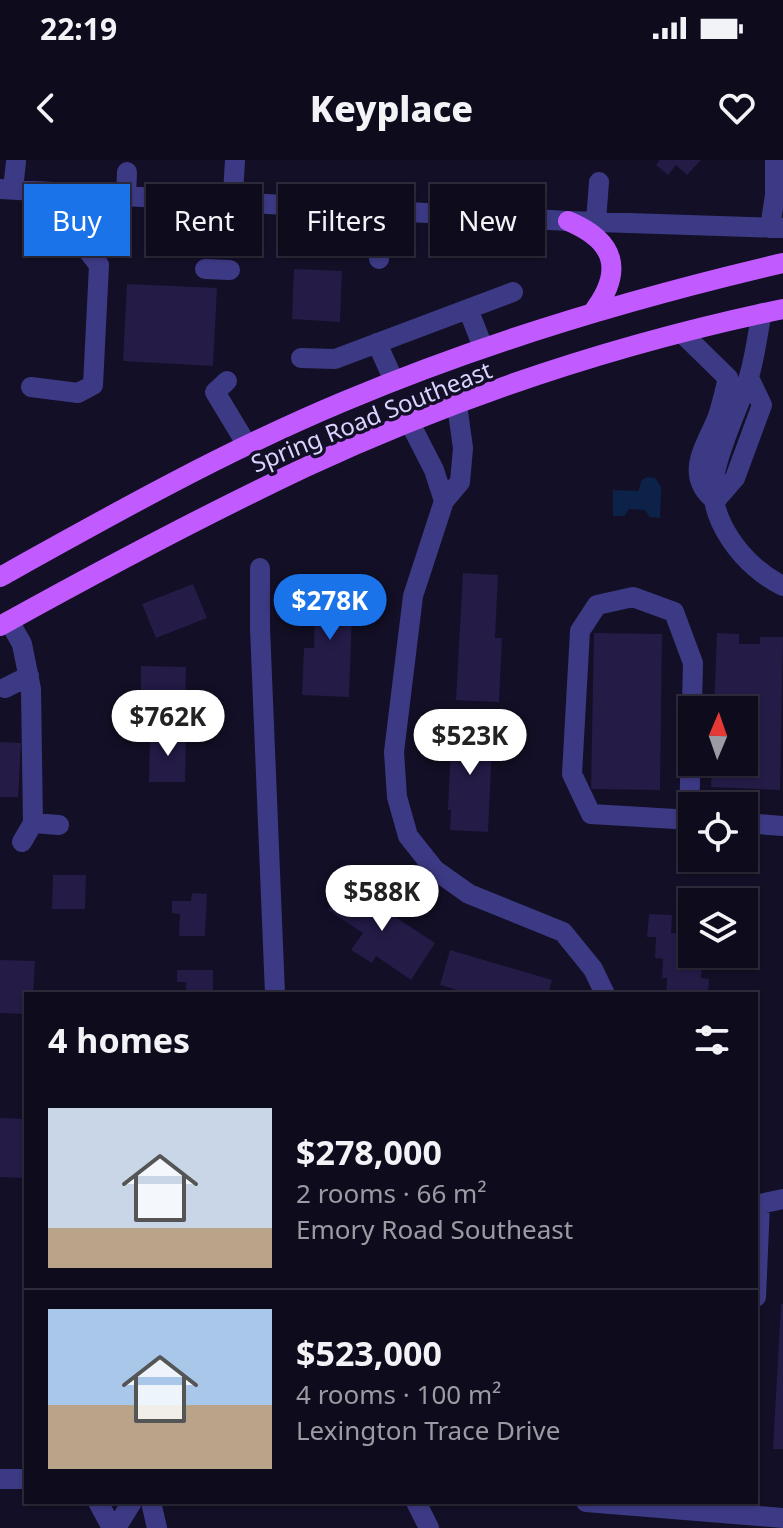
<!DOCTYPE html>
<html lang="en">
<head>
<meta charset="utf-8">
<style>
  :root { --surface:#0e0b1c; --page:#171425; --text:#f1f3f6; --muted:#9b9ba3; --line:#2e2b3b; --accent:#1a73e8 }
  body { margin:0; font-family:"Noto Sans",sans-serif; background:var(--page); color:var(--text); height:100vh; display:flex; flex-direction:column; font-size:30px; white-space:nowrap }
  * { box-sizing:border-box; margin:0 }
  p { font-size:26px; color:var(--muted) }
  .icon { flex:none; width:44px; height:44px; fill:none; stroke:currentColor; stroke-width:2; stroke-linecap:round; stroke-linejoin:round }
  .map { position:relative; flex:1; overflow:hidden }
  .drawer { position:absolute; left:24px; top:832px; width:734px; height:512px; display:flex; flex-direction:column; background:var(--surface); border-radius:0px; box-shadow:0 2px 6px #0004,0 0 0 2px var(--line) }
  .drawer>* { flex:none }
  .banner { position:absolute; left:24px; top:24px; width:736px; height:72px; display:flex; gap:16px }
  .needle { width:52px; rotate:2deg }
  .fabs { position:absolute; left:678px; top:536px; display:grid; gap:16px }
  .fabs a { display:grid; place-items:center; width:80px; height:80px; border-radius:0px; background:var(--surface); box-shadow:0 2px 6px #0004,0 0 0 2px var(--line); font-size:40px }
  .price { position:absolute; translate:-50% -68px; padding:0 18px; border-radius:28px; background:#fff; color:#222; font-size:26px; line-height:52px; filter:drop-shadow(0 2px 4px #0008) }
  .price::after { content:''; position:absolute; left:50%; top:48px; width:24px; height:18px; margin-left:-12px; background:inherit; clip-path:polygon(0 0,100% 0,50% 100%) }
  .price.current { background:var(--accent); color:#fff }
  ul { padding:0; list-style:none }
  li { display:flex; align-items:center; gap:24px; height:200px; padding:0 24px }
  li+li { border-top:2px solid var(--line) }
  li span { display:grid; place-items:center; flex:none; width:224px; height:160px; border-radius:0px; color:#555 }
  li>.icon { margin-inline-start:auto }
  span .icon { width:96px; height:96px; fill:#fffc; stroke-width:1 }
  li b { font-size:34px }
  h2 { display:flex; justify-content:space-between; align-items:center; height:96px; padding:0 24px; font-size:34px }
  .chip { padding:0 28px; border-radius:0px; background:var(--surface); box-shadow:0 2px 6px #0004,0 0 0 2px var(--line); font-size:28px; line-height:72px }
  .chip.current { background:var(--accent); color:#fff }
  .status { display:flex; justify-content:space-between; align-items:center; height:56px; padding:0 40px; background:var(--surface); direction:ltr }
  .status svg { height:22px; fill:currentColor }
  header { display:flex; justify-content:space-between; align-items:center; height:104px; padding:0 24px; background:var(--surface); font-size:36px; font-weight:800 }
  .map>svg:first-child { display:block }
  .water { fill:#0c2248 }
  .building { fill:#241b47 }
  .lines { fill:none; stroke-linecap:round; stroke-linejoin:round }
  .minor { stroke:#3d3a85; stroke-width:20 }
  .major { stroke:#c25bff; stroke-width:20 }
  .labels { text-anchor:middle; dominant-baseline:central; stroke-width:7; stroke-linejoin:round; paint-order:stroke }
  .street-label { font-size:24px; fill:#d9d4ff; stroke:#130f26 }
</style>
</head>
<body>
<div class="status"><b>22:19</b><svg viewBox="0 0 49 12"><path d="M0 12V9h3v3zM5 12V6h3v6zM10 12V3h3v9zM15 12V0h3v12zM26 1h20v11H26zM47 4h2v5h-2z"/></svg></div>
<header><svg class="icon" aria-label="back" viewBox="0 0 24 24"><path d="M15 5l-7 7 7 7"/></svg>Keyplace<svg class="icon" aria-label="heart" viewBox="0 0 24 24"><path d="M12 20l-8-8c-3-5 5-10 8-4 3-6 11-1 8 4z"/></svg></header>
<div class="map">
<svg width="783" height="1368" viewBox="0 0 783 1368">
  <rect width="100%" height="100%" fill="#130f26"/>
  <!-- water -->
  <path class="water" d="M 647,317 L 655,318 L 661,327 L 660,358 L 650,357 L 645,350 L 629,349 L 624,356 L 613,356 L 613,330 L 638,331 L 642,320 Z"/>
  <!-- building -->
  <path class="building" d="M 660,0 L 701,0 L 687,15 L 676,5 L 668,15 L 656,5 Z
    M 294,109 L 342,111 L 340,162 L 292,159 Z
    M 127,124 L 217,128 L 213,206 L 123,201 Z
    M 463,413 L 498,415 L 495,478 L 502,478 L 499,542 L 456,540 Z
    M 310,423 L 353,425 L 349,537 L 302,535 L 304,488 L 314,488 L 315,446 L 309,446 Z
    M 193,424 L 207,458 L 156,478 L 142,444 Z
    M 594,473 L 662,474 L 660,630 L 591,629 Z
    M 717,473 L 739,474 L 739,484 L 760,484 L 760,477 L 783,477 L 780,630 L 711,627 L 712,602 L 744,602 L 744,550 L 714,550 Z
    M 141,506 L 186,507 L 185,557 L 150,557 L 150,537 L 141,537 Z
    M 452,564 L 493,566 L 488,672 L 450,670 L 451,650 L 448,650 Z
    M 150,574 L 186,574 L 185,622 L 149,622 Z
    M 0,582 L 21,583 L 18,637 L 0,637 Z
    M 53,715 L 86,715 L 85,749 L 52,749 Z
    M 345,724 L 435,783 L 411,820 L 376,796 L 372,803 L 351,790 L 363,773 L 328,750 Z
    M 192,733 L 207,734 L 205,776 L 179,776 L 180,754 L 172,753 L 172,741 L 191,741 Z
    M 649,754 L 672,755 L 671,773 L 692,774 L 692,794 L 703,794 L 701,818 L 709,819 L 708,834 L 666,834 L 667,818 L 662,818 L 663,799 L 655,798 L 656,777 L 647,777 Z
    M 450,790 L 552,820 L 548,834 L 470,834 L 440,825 Z
    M 0,800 L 35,801 L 33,834 L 26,834 L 26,854 L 0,853 Z
    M 177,810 L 213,810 L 213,834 L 186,834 L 186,822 L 177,822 Z
    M 0,958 L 26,959 L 26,1018 L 0,1017 Z
    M 781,1144 L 783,1144 L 783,1289 L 773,1289 Z"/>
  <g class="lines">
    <!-- minor -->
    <path class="minor" d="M 0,29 L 568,61 L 783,68
      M 13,29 L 16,2
      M 126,36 L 127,12
      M 596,61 L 599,22
      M 770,68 L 775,35 L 775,0
      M 230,86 L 235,0
      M 379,99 L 381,50
      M 205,109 L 230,110
      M 468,149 L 483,187
      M 762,153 C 757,175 755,199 748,220 C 737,250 722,281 715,312 C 704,358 745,408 783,426
      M 682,173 L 728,218 L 732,230
      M 377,183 L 394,221
      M 301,198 L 335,199 L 513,132
      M 227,221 L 215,232 L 247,285
      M 31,227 L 78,233 L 93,225 L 99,105 L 85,87 L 37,85
      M 457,245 L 463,288 L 460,322 L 444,341 L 413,436 L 394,592 L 397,637 L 408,676 L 435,710 L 469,734 L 563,772 L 593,809 L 605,834
      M 410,263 L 434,310 L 444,341
      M 712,338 C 684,312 707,285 718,256 C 722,244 725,230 728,218
      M 715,341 L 735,318 L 762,245 L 749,218
      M 260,408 L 260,468 L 275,834
      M 9,461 L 22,484 L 31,529 L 33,663 L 22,682
      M 5,528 L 29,516
      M 689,660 L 693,503 L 674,452 L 633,437 L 597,445 L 580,471 L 572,614 L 591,654 L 692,660
      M 33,663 L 59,665
      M 744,663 L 783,666
      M 756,1137 L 760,1044 L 783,1039
      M 0,1319 L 26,1319
      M 98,1342 L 112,1368
      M 151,1342 L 157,1368
      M 416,1342 L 429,1368
      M 586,1342 L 783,1358
      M 116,1368 L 132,1342"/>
    <!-- major -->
    <path class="major" d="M 568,61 C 616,81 624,111 593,152
      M 0,417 C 113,354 225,291 345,241 C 487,181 633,138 783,103
      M 0,466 C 101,410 202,356 306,307 C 457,237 620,183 783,149"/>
  </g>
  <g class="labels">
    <!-- street labels -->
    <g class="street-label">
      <text transform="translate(371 256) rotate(-22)">Spring Road Southeast</text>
    </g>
  </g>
</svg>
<div class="fabs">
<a><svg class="needle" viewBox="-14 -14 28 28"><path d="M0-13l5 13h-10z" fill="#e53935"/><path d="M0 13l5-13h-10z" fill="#9b9ba3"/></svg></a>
<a><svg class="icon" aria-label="locate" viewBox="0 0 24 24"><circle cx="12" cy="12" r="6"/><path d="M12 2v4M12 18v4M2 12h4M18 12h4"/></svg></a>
<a><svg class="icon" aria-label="layers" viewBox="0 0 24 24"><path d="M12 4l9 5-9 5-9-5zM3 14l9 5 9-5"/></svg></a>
</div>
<b class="price current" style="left:330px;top:482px">$278K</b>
<b class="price" style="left:168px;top:598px">$762K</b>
<b class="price" style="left:470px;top:617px">$523K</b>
<b class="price" style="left:382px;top:773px">$588K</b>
<div class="banner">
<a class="chip current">Buy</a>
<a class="chip">Rent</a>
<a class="chip">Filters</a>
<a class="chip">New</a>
</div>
<section class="drawer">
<h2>4 homes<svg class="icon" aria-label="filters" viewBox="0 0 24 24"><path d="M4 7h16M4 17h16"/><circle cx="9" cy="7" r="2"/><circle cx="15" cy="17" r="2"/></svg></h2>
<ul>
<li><span style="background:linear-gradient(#c9d6e8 75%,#b9a48a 0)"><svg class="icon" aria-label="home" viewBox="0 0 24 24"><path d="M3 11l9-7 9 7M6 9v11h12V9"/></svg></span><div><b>$278,000</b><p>2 rooms · 66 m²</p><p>Emory Road Southeast</p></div></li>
<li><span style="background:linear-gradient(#a9c7e8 60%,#b9a48a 0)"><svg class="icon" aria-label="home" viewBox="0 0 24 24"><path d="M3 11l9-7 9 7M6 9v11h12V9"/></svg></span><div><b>$523,000</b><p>4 rooms · 100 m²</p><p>Lexington Trace Drive</p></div></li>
</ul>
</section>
</div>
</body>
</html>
